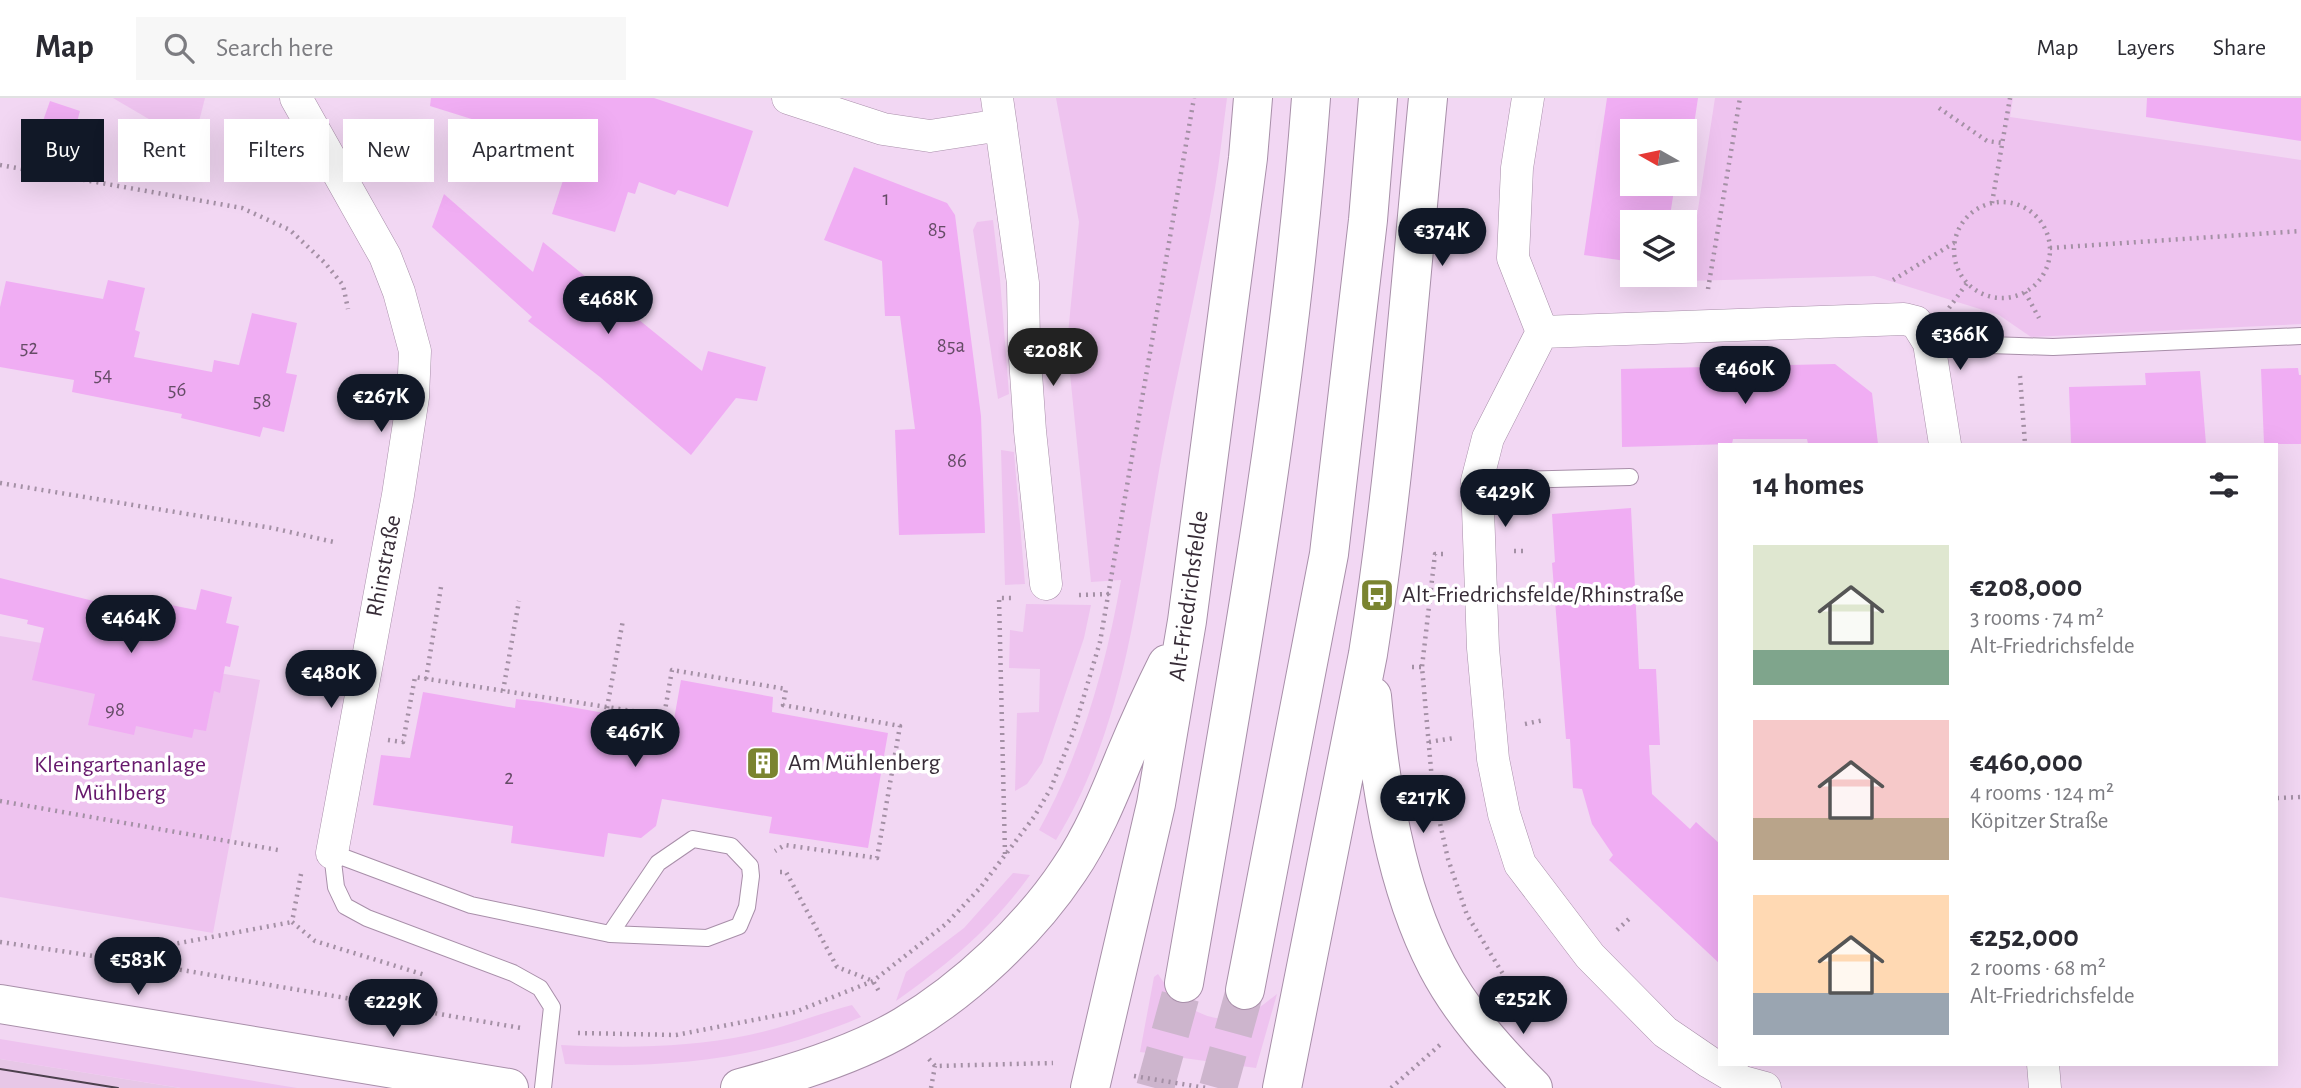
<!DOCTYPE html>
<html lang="en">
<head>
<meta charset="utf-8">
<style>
  :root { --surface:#fff; --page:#f7f7f7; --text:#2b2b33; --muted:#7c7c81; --line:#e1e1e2; --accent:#111827 }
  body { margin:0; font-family:"Alegreya Sans",sans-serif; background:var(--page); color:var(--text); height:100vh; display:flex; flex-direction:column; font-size:26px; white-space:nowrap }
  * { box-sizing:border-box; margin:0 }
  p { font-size:23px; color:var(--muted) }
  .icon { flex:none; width:38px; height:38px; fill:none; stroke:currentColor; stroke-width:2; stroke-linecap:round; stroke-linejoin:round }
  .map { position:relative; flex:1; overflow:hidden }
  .sheet { position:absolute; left:1718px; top:345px; width:560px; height:623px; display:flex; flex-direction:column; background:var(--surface); border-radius:0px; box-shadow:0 7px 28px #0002 }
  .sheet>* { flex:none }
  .hud { position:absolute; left:21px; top:21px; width:665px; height:63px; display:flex; gap:14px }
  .needle { width:46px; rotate:279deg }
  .tools { position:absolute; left:1620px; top:21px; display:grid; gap:14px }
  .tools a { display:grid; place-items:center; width:77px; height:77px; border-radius:0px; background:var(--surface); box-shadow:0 7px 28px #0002; font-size:35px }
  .price { position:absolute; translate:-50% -60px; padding:0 16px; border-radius:24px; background:var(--accent); color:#fff; font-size:23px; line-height:46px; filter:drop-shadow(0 2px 4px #0008) }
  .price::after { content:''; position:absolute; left:50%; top:42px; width:21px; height:16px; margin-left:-10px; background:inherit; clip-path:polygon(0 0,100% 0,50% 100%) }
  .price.selected { background:#222; color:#fff }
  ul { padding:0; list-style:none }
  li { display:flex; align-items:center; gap:21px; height:175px; padding:0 35px }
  li span { display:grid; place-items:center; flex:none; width:196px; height:140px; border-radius:0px; color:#555 }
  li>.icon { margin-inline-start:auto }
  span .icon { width:84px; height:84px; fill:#fffc; stroke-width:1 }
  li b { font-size:30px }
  h2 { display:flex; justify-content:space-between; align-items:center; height:84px; padding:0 35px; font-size:30px }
  .chip { padding:0 24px; border-radius:0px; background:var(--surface); box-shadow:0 7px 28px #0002; font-size:24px; line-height:63px }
  .chip.selected { background:var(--accent); color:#fff }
  header { display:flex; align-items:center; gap:42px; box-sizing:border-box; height:98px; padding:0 35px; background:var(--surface); border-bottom:2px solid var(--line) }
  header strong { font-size:33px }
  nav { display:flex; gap:38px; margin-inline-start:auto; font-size:24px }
  .search { width:490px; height:63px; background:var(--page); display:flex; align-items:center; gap:18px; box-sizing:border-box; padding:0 24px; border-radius:0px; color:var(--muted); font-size:26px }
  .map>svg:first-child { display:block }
  .built { fill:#e7c7e7 }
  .green { fill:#eec3ef }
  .building { fill:#f0adf3 }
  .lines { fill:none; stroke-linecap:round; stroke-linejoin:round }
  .primary-tunnel { stroke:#cdb5cd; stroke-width:38; stroke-dasharray:38 19; stroke-linecap:butt }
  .service-casing { stroke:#a88fa9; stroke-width:18 }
  .minor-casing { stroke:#a88fa9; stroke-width:33 }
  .secondary-casing { stroke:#a88fa9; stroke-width:40 }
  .primary-casing { stroke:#a88fa9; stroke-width:40 }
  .path { stroke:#a490a5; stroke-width:4.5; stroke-dasharray:2 5; stroke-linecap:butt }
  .service { stroke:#fff; stroke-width:16 }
  .minor { stroke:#fff; stroke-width:32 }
  .secondary { stroke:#fff; stroke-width:38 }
  .primary { stroke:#fff; stroke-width:38 }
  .tram { stroke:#4c404d; stroke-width:2 }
  .labels { text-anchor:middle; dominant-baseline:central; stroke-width:7; stroke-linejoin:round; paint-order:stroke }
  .number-label { font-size:21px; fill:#654c66 }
  .street-label { font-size:24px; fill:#372c37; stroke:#fff }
  .poi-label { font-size:24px; fill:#372c37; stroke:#fff; text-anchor:start }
  .park-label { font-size:24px; fill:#66186c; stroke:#fff }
</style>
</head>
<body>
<header>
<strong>Map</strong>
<div class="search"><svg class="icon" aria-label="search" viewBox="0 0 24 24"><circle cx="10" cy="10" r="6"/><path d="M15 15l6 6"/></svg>Search here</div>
<nav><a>Map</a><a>Layers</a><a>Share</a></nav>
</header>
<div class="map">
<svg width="2301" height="990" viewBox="0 0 2301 990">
  <rect width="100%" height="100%" fill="#f2d7f3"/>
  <!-- built -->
  <path class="built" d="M 0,961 L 180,990 L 0,990 Z"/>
  <!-- green -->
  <path class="green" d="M 113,0 L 205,0 L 193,47 Z
    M 1056,0 L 1227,0 C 1223,30 1220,60 1215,90 C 1201,173 1181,256 1165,340 C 1139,475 1130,622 1056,742 L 1039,732 C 1080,659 1107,565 1121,482 L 1091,484 L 1067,246 L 1079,124 Z
    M 1715,0 L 2013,0 L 2010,19 L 2301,62 L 2301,226 L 2031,239 L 1999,217 L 1874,178 L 1687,183 Z
    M 993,122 L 1000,181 L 1009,296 L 998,301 L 973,132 L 977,124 Z
    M 1001,352 L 1014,354 L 1025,486 L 1005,487 Z
    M 1026,506 L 1091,507 L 1084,540 L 1042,665 L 1027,686 L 1015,693 L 1017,615 L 1039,614 L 1040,571 L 1009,570 L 1010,532 L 1023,534 Z
    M 0,538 L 260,582 L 213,835 L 0,799 Z
    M 1013,775 L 1030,777 C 991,831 949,865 896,903 L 906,874 L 964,830 Z
    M 1158,876 C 1179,909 1217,935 1255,912 C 1263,908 1270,901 1277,896 L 1256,970 L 1140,954 L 1154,879 Z
    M 852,907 L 861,919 C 764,961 669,971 565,966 L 561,947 C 623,950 688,950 749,937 C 784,930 817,916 852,907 Z
    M 0,941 L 297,990 L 181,990 L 0,961 Z"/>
  <!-- building -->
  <path class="building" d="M 431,0 L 654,0 L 753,33 L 728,109 L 678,92 L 675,97 L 639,84 L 635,96 L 628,94 L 615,134 L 552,116 L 571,58 L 534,46 L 536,41 L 430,8 Z
    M 1607,0 L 1698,0 L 1690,53 L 1685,53 L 1685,33 L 1633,33 L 1633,86 L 1675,86 L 1669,124 L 1633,124 L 1633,164 L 1584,157 Z
    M 2147,0 L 2301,0 L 2301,43 L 2146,19 Z
    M 50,3 L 80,13 L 71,46 L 38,37 Z
    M 854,69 L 947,105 L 955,117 L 981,318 L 985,435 L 899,437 L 895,332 L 915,331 L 900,218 L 885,218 L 882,163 L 824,142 Z
    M 444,96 L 533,174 L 543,144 L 702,273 L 708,253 L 766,269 L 757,303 L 736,300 L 691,357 L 600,279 L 528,223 L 532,219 L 432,129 Z
    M 108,182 L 145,190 L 135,232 L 140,234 L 134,259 L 212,274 L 214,262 L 239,267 L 252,215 L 297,225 L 286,275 L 297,277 L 284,334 L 263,329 L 260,339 L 181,320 L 182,316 L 72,294 L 74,282 L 0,269 L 0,209 L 6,183 L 103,201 Z
    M 1835,266 L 1872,295 L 1878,346 L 1808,346 L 1807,341 L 1733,341 L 1732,346 L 1622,349 L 1621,271 Z
    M 2298,270 L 2299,277 L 2301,277 L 2301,346 L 2264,346 L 2261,271 Z
    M 2200,273 L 2206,346 L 2071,346 L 2069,289 L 2146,287 L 2145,275 Z
    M 1631,410 L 1639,571 L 1656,571 L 1660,647 L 1649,647 L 1652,696 L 1690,731 L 1696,724 L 1720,746 L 1720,866 L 1609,762 L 1613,757 L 1592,726 L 1582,691 L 1573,690 L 1570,641 L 1566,641 L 1552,465 L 1555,464 L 1552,416 Z
    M 0,480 L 118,509 L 121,497 L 196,512 L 201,491 L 232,499 L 226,525 L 239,528 L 230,569 L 225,568 L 220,595 L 214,593 L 206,633 L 194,631 L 192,640 L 136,628 L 134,637 L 88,627 L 95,596 L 32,582 L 44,530 L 27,526 L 28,522 L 0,516 Z
    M 681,582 L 773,599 L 772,614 L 888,635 L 868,750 L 769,735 L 772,719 L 662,701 L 656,728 L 641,740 L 608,735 L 604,759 L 511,745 L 513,728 L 373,707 L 381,657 L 410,660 L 423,594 L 515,610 L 516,601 L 542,604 L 673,627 Z"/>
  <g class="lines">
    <!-- primary-tunnel -->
    <path class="primary-tunnel" d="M 1155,990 L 1184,885
      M 1218,990 L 1245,892"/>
    <!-- service casing -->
    <g class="service-casing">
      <path id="service" d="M 1929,245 L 2053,249 L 2301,238
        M 1477,383 L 1630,379
        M 543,990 L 552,909 L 540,890 L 513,875 L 367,820 L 345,808 L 336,789 L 332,755 L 471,807 L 610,836 L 707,840 L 739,828 L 747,809 L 751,778 L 750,768 L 731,748 L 693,741 L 658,765 L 610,836"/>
    </g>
    <!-- minor casing -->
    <g class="minor-casing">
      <path id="minor" d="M 296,0 L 385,158 L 399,194 L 415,253 L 413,299 L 398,397 L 332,755
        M 788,0 L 883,31 L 930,38 L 1001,27
        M 997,0 L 1023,185 L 1024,246 L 1030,333 L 1046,486
        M 1528,0 L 1517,70 L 1513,160 L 1542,234 L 1488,340 L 1477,383 L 1483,550 L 1493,661 L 1504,716 L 1520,766 L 1590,858 L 1665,934 L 1709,964 L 1743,984 L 1765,990
        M 1542,234 L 1904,221 L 1916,224 L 1929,245 L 1945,346
        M 2043,966 L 2045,990"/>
    </g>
    <!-- secondary casing -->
    <g class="secondary-casing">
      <path id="secondary" d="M 1372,598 C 1380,687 1395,787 1437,868 C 1461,914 1497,954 1533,990
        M 0,906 L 509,990
        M 740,990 C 793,976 857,956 904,928 C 965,892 1030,831 1069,772 C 1093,737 1109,697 1125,658 C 1138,627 1152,596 1167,566
        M 1090,990 L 1156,706 L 1187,523 L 1248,60 L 1253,0
        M 1282,990 L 1368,556 C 1397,372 1410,185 1428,0"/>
    </g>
    <!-- primary casing -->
    <g class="primary-casing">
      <path id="primary" d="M 1184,885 C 1235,591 1289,298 1311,0
        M 1245,892 L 1329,456 L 1368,122 L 1378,0"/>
    </g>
    <!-- path -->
    <path class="path" d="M 1939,10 L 1987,43 L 2002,45
      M 0,67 L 242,110 L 290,132 L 325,165 L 343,187 L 348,211
      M1954 152a48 48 0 1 1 96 0a48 48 0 1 1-96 0Z
      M 1992,105 L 2010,0
      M 2050,150 L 2301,133
      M 1893,182 L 1954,145
      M 1708,191 L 1740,0
      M 2025,194 L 2039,220
      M 1949,210 L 1967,185
      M 2020,278 L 2025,346
      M 0,385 L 272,430 L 334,444
      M 1514,453 L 1528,453
      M 1443,456 L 1435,456 L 1422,569 L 1433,694 L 1448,761 L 1467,817 L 1514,894
      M 1079,497 L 1110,496
      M 1412,569 L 1422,569
      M 426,581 L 441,489
      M 503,593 L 519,503
      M 607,610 L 623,522
      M 1525,626 L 1544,622
      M 388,642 L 403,644 L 415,579 L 664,618 L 672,572 L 786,591 L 783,607 L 900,628 L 877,760 L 785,747 L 775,753
      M 1429,644 L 1454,640
      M 2277,700 L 2301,699
      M 0,703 L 278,752
      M 1005,756 L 999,500 L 1011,500
      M 780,774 L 786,774 L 837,869 L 873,883 L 880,895
      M 301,776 L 292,824 L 315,843 L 425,877
      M 1617,832 L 1630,820
      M 0,844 L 141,865 L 521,930
      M 141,865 L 142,852 L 292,824
      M 1504,901 L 1514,894 L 1531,914 L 1563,884
      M 578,935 L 676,937 L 795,914 L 873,883 L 946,826 L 980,790 L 1034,719 L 1051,690 L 1073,635 L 1100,544 L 1194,0
      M 929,961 L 935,968 L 1053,965
      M 1134,978 L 1206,990
      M 931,990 L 935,968
      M 1391,990 L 1441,946"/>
    <!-- service -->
    <use href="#service" class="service"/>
    <!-- minor -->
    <use href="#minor" class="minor"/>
    <!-- secondary -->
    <use href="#secondary" class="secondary"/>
    <!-- primary -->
    <use href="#primary" class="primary"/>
    <!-- tram -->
    <path class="tram" d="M 0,971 L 118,990"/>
  </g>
  <!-- icons -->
  <defs>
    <g id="bus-square" transform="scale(1.75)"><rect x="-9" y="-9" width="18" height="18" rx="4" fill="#7a8430" stroke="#fff"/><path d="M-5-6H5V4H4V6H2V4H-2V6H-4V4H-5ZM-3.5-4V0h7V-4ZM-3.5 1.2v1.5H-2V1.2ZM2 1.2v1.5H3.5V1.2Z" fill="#fff"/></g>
    <g id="building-square" transform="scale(1.75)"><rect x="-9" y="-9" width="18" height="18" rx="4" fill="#7a8430" stroke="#fff"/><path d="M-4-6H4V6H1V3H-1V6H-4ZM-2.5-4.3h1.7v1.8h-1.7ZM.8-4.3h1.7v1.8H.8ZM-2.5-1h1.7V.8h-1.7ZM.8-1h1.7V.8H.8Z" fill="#fff"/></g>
  </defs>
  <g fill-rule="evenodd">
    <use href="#bus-square" x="1377" y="497"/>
    <use href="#building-square" x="763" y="665"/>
  </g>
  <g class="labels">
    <!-- number labels -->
    <g class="number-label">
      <text x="886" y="100">1</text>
      <text x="937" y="131">85</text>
      <text x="951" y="247">85a</text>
      <text x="29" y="249">52</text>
      <text x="103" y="276">54</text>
      <text x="177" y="291">56</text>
      <text x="262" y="302">58</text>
      <text x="957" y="362">86</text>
      <text x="115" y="611">98</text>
      <text x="509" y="679">2</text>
    </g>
    <!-- street labels -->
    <g class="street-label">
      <text transform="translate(384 468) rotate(-79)">Rhinstraße</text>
      <text transform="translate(1189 498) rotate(-82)">Alt-Friedrichsfelde</text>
    </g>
    <!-- poi labels -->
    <g class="poi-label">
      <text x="1402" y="497">Alt-Friedrichsfelde/Rhinstraße</text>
      <text x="788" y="665">Am Mühlenberg</text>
    </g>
    <!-- park labels -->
    <g class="park-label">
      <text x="120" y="667">Kleingartenanlage<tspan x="120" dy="28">Mühlberg</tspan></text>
    </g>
  </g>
</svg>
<div class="tools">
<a><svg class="needle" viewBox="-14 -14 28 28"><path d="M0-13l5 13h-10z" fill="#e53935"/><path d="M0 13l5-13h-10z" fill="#7c7c81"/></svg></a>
<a><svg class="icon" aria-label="layers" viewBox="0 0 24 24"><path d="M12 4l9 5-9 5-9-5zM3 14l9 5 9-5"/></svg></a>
</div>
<b class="price" style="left:1442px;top:170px">€374K</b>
<b class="price" style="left:608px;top:238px">€468K</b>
<b class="price" style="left:1960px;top:274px">€366K</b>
<b class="price selected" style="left:1053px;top:290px">€208K</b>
<b class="price" style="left:1745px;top:308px">€460K</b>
<b class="price" style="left:381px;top:336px">€267K</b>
<b class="price" style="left:1505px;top:431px">€429K</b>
<b class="price" style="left:131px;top:557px">€464K</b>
<b class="price" style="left:331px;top:612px">€480K</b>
<b class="price" style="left:635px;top:671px">€467K</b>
<b class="price" style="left:1423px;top:737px">€217K</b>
<b class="price" style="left:138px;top:899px">€583K</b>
<b class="price" style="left:1523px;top:938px">€252K</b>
<b class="price" style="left:393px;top:941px">€229K</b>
<div class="hud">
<a class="chip selected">Buy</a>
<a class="chip">Rent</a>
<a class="chip">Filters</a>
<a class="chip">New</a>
<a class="chip">Apartment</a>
</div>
<section class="sheet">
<h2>14 homes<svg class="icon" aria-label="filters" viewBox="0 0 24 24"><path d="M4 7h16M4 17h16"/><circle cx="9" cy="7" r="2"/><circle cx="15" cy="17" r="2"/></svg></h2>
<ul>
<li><span style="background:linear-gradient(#dfe7d0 75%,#7fa58c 0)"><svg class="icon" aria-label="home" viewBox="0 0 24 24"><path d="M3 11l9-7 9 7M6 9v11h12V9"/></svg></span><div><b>€208,000</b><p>3 rooms · 74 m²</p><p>Alt-Friedrichsfelde</p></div></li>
<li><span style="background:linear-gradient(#f6c9c9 70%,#b9a48a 0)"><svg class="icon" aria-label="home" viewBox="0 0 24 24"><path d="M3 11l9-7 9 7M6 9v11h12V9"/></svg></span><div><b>€460,000</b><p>4 rooms · 124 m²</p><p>Köpitzer Straße</p></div></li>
<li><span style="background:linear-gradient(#ffd9b3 70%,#9aa5b1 0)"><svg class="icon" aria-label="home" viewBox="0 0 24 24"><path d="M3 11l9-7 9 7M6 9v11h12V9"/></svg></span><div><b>€252,000</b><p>2 rooms · 68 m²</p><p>Alt-Friedrichsfelde</p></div></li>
</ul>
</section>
</div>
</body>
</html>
